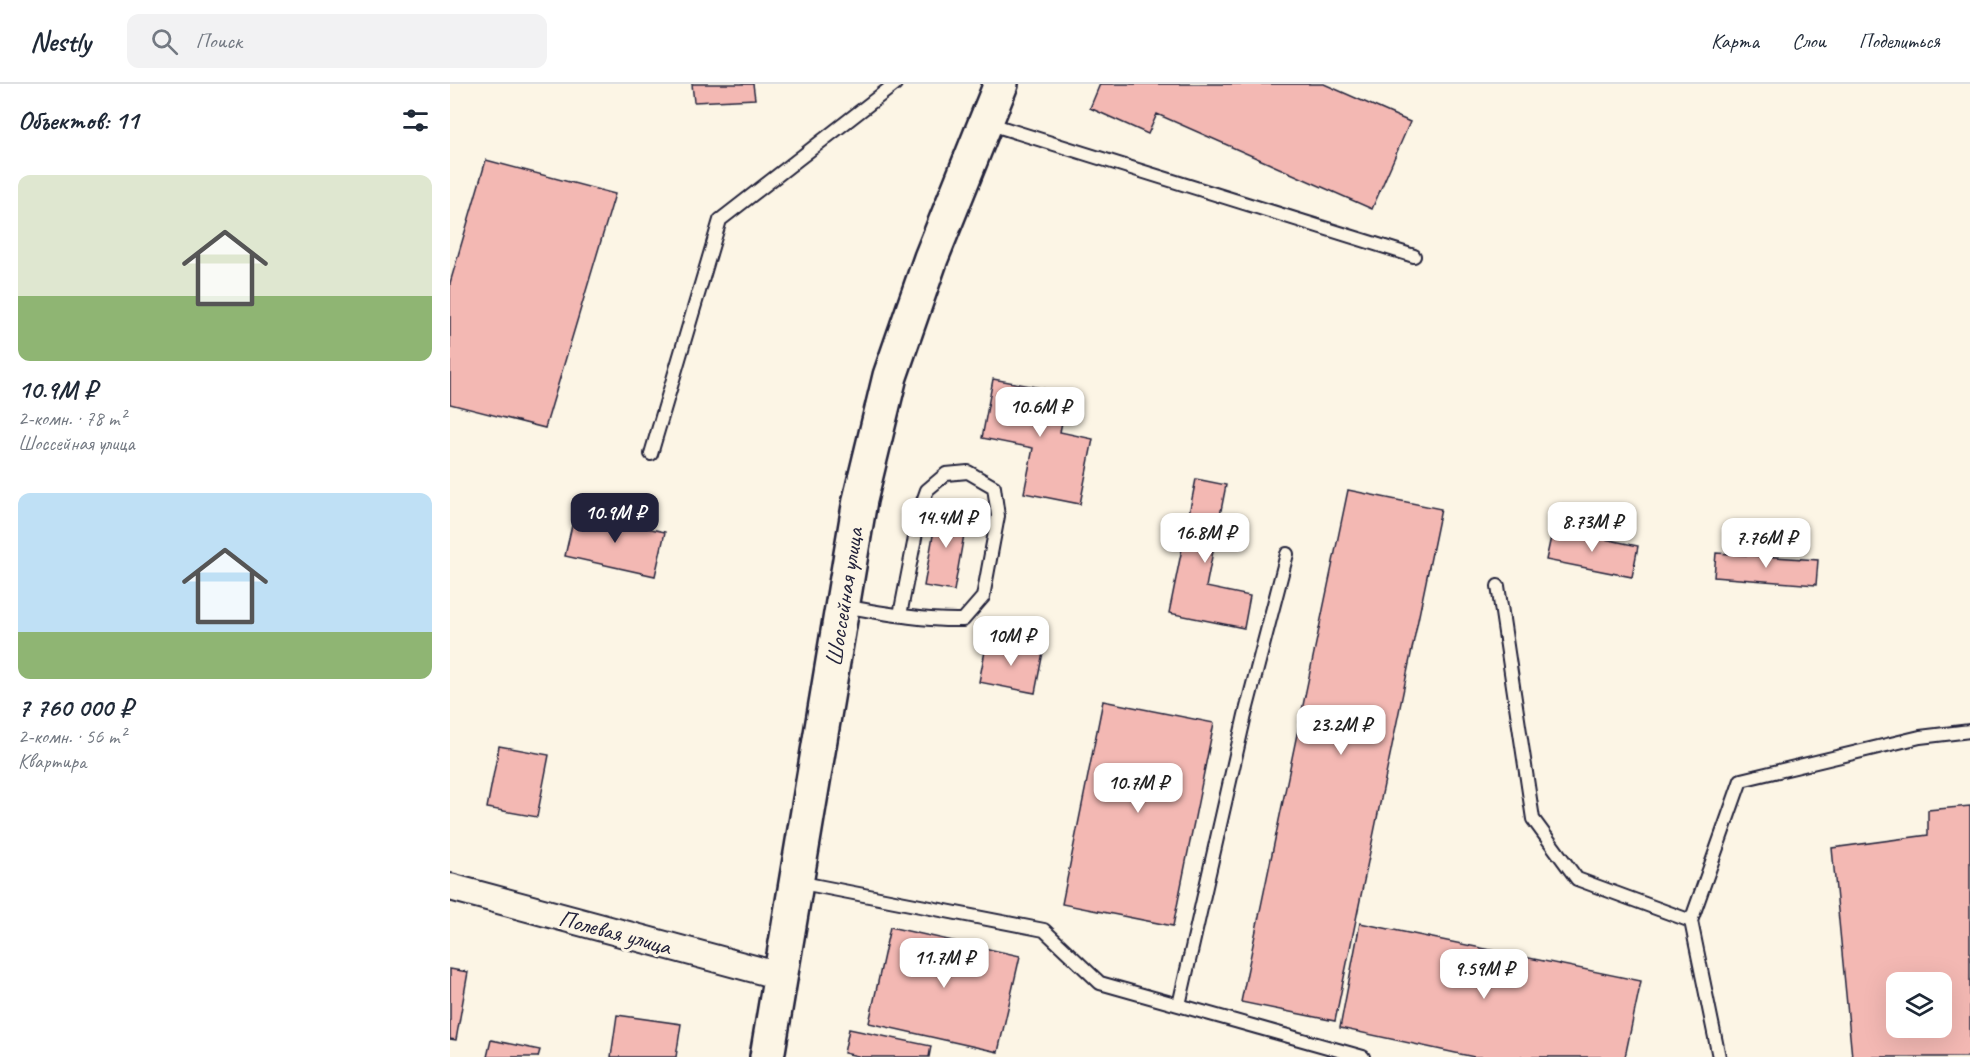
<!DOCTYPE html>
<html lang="ru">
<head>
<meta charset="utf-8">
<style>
  :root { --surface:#fff; --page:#f2f2f3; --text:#1f2937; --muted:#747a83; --line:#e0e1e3; --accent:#22223b }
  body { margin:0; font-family:Caveat,sans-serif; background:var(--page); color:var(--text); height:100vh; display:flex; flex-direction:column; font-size:22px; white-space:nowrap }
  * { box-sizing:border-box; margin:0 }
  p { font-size:20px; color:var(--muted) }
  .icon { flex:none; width:33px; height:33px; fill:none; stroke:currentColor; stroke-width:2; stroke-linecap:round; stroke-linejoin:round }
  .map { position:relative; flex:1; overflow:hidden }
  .sheet { display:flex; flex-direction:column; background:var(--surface); width:450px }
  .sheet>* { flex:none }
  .controls { position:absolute; left:1436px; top:888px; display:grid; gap:12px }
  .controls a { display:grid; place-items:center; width:66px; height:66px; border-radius:12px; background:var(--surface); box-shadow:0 6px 24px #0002; font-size:30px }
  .price { position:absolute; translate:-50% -51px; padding:0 14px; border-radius:12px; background:#fff; color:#222; font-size:20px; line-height:39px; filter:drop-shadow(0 2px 3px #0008) }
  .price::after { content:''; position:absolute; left:50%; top:36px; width:18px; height:14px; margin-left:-9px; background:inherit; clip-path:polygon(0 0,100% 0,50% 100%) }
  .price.active { background:var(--accent); color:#fff }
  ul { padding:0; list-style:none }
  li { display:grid; align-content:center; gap:12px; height:318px; padding:0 18px }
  li span { display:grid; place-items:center; height:186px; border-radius:12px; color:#555 }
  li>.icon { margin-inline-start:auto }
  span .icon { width:108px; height:108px; fill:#fffc; stroke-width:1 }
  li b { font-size:26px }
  h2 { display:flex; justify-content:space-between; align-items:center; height:72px; padding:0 18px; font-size:26px }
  header { display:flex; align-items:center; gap:36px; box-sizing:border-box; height:84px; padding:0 30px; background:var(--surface); border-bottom:2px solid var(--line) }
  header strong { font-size:28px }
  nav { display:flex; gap:33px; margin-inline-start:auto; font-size:21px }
  .search { width:420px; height:54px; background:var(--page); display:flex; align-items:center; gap:15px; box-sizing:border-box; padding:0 21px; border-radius:12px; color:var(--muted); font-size:22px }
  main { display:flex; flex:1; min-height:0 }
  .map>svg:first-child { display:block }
  .building { fill:#f3b8b3; stroke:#22223b; stroke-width:1.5; fill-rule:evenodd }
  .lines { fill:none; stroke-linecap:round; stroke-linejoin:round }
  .service-casing { stroke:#22223b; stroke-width:16 }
  .minor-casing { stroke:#22223b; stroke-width:30 }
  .secondary-casing { stroke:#22223b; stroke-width:38 }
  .service { stroke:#fcf5e5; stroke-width:12 }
  .minor { stroke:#fcf5e5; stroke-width:26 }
  .secondary { stroke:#fcf5e5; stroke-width:33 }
  .labels { text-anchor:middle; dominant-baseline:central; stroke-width:6; stroke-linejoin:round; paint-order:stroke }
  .street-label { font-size:24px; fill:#22223b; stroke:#fcf5e5 }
</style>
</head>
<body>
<header>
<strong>Nestly</strong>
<div class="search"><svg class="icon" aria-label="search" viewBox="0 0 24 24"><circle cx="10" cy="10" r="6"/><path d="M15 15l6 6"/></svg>Поиск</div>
<nav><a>Карта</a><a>Слои</a><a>Поделиться</a></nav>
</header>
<main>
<section class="sheet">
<h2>Объектов: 11<svg class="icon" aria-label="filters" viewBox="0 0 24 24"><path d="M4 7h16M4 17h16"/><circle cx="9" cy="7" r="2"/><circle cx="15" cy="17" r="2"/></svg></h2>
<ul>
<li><span style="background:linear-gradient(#dfe7d0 65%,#8fb573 0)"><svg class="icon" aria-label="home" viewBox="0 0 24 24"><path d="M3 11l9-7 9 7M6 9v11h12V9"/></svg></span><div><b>10.9M ₽</b><p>2-комн. · 78 m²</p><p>Шоссейная улица</p></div></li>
<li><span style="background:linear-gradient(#bfe0f5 75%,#8fb573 0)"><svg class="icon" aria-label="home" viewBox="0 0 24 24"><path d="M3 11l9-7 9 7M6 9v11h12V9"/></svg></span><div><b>7 760 000 ₽</b><p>2-комн. · 56 m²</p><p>Квартира</p></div></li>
</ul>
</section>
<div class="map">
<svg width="1520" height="973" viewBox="0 0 1520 973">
  <rect width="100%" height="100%" fill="#fcf5e5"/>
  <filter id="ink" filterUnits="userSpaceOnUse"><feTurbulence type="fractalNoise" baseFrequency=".0167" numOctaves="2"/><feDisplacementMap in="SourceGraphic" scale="12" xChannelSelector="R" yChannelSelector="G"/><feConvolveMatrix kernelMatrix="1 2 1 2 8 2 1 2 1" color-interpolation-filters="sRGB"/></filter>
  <g filter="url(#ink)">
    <!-- building -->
    <path class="building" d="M 242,0 L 303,0 L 305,15 L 244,18 Z
      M 650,0 L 874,0 L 960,38 L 922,125 L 707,30 L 698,50 L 640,24 Z
      M 36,76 L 165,110 L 95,344 L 0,320 L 0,199 Z
      M 543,295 L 618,309 L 610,348 L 643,355 L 630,420 L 574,409 L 583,364 L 532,354 Z
      M 746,395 L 776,401 L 756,503 L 800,512 L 794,544 L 719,529 Z
      M 898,406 L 991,425 L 885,937 L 791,918 Z
      M 488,423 L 518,428 L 504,507 L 474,502 Z
      M 125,428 L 215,448 L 205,492 L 115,472 Z
      M 1103,444 L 1188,462 L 1182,493 L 1096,476 Z
      M 1266,469 L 1368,476 L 1366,501 L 1264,493 Z
      M 537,557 L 593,568 L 585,609 L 529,598 Z
      M 653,617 L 764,639 L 723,842 L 612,820 Z
      M 49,662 L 99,671 L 87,733 L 37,724 Z
      M 1520,722 L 1520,973 L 1402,973 L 1382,764 L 1478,751 L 1478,726 ZM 1446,898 L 1491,898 L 1491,944 L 1446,944 Z
      M 910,839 L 1191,897 L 1175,973 L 1024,973 L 890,944 Z
      M 440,843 L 570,872 L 548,968 L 419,939 Z
      M 0,885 L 18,888 L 6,956 L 0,955 Z
      M 167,931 L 231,940 L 226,973 L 161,973 Z
      M 399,945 L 481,962 L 479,973 L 412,973 L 394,969 Z
      M 41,956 L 90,966 L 88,973 L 37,973 Z"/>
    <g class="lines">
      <!-- service casing -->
      <g class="service-casing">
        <path id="service" d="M 537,39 L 964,172
          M 201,370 L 270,136 L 445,0
          M 1048,502 L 1083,735 L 1127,795 L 1241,837 L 1269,973
          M 393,522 C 433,529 473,537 513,536 L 533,513 L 548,432 L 544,403 L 518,388 L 496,390 L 477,406 L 471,423 L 450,531
          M 347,798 L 594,846 L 650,899 L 913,973
          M 1241,837 L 1291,696 L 1470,653 L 1520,647
          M 729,921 L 795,631 L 837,470"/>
      </g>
      <!-- minor casing -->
      <g class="minor-casing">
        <path id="minor" d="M 0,803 L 330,892"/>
      </g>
      <!-- secondary casing -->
      <g class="secondary-casing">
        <path id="secondary" d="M 317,973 L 410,416 L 440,292 L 481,174 L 551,0"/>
      </g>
      <!-- service -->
      <use href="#service" class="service"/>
      <!-- minor -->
      <use href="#minor" class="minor"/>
      <!-- secondary -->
      <use href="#secondary" class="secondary"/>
    </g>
  </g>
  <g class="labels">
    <!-- street labels -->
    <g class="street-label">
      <text transform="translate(394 513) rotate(-81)">Шоссейная улица</text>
      <text transform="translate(165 848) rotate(15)">Полевая улица</text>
    </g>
  </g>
</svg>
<div class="controls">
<a><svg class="icon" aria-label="layers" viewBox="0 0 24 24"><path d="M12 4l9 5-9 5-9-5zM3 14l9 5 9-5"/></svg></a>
</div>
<b class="price" style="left:590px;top:354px">10.6M ₽</b>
<b class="price active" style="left:165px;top:460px">10.9M ₽</b>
<b class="price" style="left:496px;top:465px">14.4M ₽</b>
<b class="price" style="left:1142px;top:469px">8.73M ₽</b>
<b class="price" style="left:755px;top:480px">16.8M ₽</b>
<b class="price" style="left:1316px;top:485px">7.76M ₽</b>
<b class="price" style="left:561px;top:583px">10M ₽</b>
<b class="price" style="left:891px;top:672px">23.2M ₽</b>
<b class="price" style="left:688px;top:730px">10.7M ₽</b>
<b class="price" style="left:494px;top:905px">11.7M ₽</b>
<b class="price" style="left:1034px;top:916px">9.59M ₽</b>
</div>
</main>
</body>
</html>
